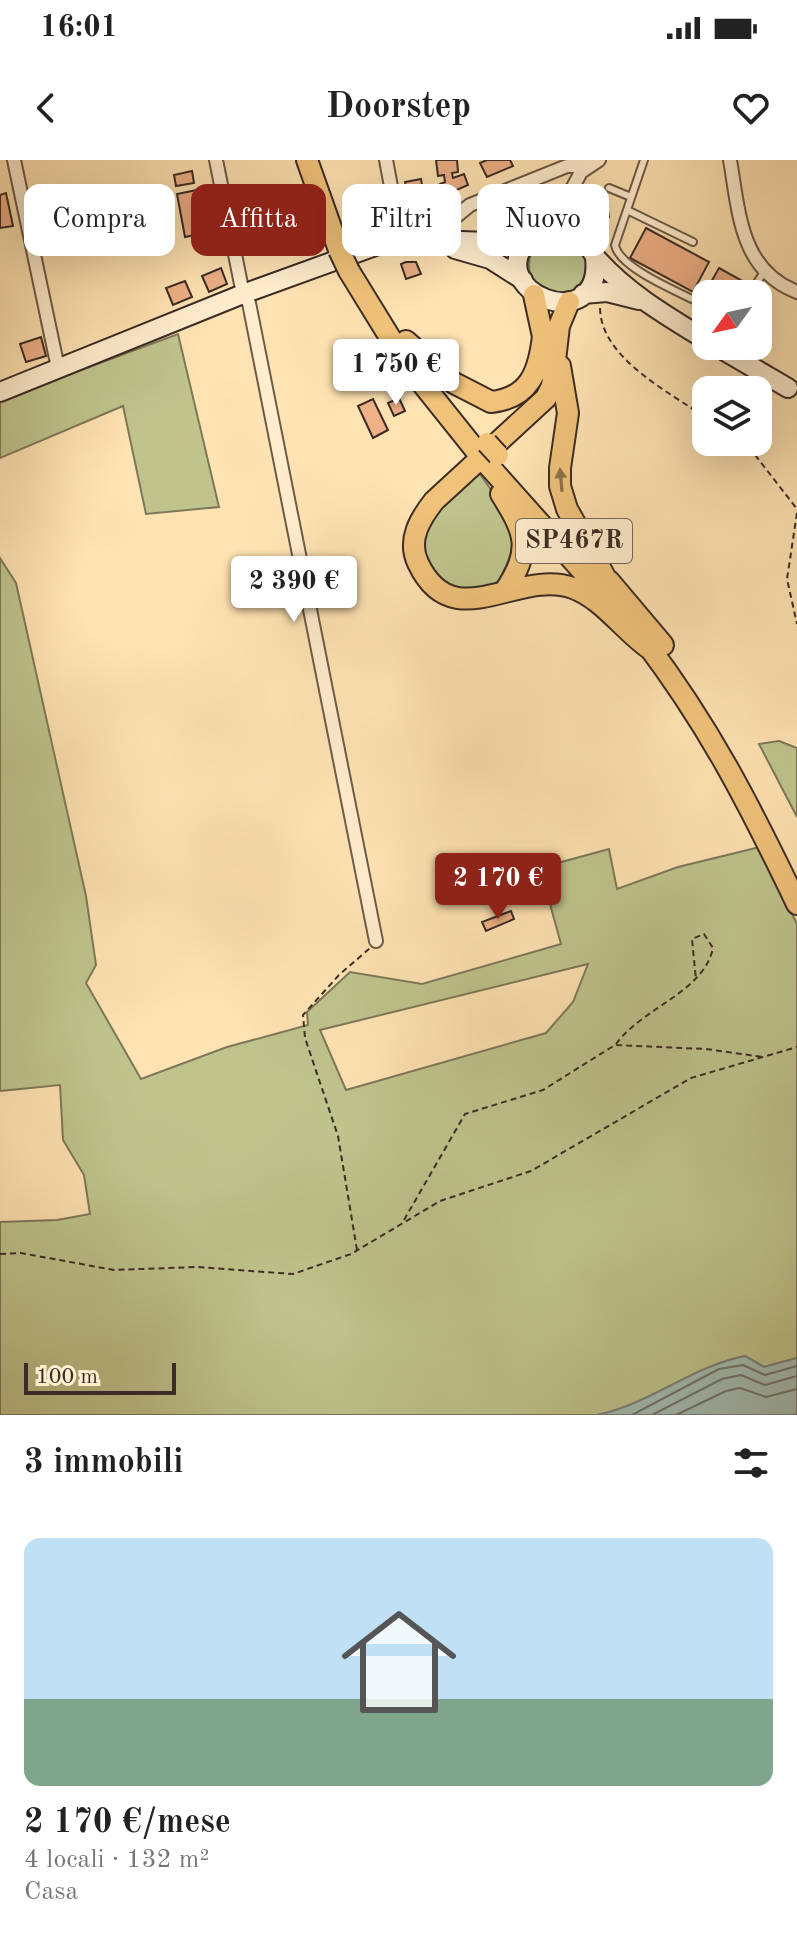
<!DOCTYPE html>
<html lang="it">
<head>
<meta charset="utf-8">
<style>
  :root { --surface:#fff; --page:#f6f6f6; --text:#222; --muted:#767676; --accent:#8f2418 }
  body { margin:0; font-family:"Old Standard TT",serif; background:var(--page); color:var(--text); height:100vh; display:flex; flex-direction:column; font-size:30px; white-space:nowrap }
  * { box-sizing:border-box; margin:0 }
  p { font-size:26px; color:var(--muted) }
  .icon { flex:none; width:44px; height:44px; fill:none; stroke:currentColor; stroke-width:2; stroke-linecap:round; stroke-linejoin:round }
  .map { position:relative; height:1255px; overflow:hidden }
  .panel { display:flex; flex-direction:column; background:var(--surface); flex:1 }
  .panel>* { flex:none }
  .hud { position:absolute; left:24px; top:24px; width:750px; height:72px; display:flex; gap:16px }
  .needle { width:52px; rotate:237deg }
  .tools { position:absolute; left:692px; top:120px; display:grid; gap:16px }
  .tools a { display:grid; place-items:center; width:80px; height:80px; border-radius:16px; background:var(--surface); box-shadow:0 8px 32px #0002; font-size:40px }
  .scale { position:absolute; left:24px; bottom:20px; width:152px; box-sizing:border-box; padding-left:8px; border:4px solid #3c2c25; border-top:0; font-size:22px; line-height:28px; white-space:nowrap; color:#3c2c25; -webkit-text-stroke:6px #ffedce; paint-order:stroke }
  .price { position:absolute; translate:-50% -68px; padding:0 18px; border-radius:8px; background:#fff; color:#222; font-size:26px; line-height:52px; filter:drop-shadow(0 2px 4px #0008) }
  .price::after { content:''; position:absolute; left:50%; top:48px; width:24px; height:18px; margin-left:-12px; background:inherit; clip-path:polygon(0 0,100% 0,50% 100%) }
  .price.selected { background:var(--accent); color:#fff }
  ul { padding:0; list-style:none }
  li { display:grid; align-content:center; gap:16px; height:424px; padding:0 24px }
  li span { display:grid; place-items:center; height:248px; border-radius:16px; color:#555 }
  li>.icon { margin-inline-start:auto }
  span .icon { width:144px; height:144px; fill:#fffc; stroke-width:1 }
  li b { font-size:34px }
  h2 { display:flex; justify-content:space-between; align-items:center; height:96px; padding:0 24px; font-size:34px }
  .chip { padding:0 28px; border-radius:16px; background:var(--surface); box-shadow:0 8px 32px #0002; font-size:28px; line-height:72px }
  .chip.selected { background:var(--accent); color:#fff }
  .status { display:flex; justify-content:space-between; align-items:center; height:56px; padding:0 40px; background:var(--surface); direction:ltr }
  .status svg { height:22px; fill:currentColor }
  header { display:flex; justify-content:space-between; align-items:center; height:104px; padding:0 24px; background:var(--surface); font-size:36px; font-weight:700 }
  .map>svg:first-child { display:block }
  .green { fill:#bfc48d; stroke:#7e7859; stroke-width:2; fill-rule:evenodd }
  .water { fill:#a3bdb5; stroke:#7a837b; stroke-width:2 }
  .lines { fill:none; stroke-linecap:round; stroke-linejoin:round }
  .shore { stroke:#70746d; stroke-width:2 }
  .building { fill:#eeb087; stroke:#3c2c25; stroke-width:2 }
  .service-casing { stroke:#6d5a48; stroke-width:10 }
  .minor-casing { stroke:#6d5a48; stroke-width:16 }
  .secondary-casing { stroke:#3c2c25; stroke-width:22 }
  .primary-casing { stroke:#3c2c25; stroke-width:24 }
  .path { stroke:#3c2c25; stroke-width:2; stroke-dasharray:6 4; stroke-linecap:butt }
  .service { stroke:#ffedce; stroke-width:6 }
  .minor { stroke:#ffedce; stroke-width:12 }
  .secondary { stroke:#ffedce; stroke-width:18 }
  .primary { stroke:#f0c27a; stroke-width:20 }
  .primary-bridge-casing { stroke:#3c2c25; stroke-width:24; stroke-linecap:butt }
  .primary-bridge { stroke:#f0c27a; stroke-width:20 }
  .oneway { fill:#8d704b }
  .labels { text-anchor:middle; dominant-baseline:central; stroke-width:6; stroke-linejoin:round; paint-order:stroke }
  .shield { fill:#ffedce; stroke:#766658; stroke-width:2 }
  .shield-label { font-size:26px; font-weight:bold; fill:#3c2c25 }
</style>
</head>
<body>
<div class="status"><b>16:01</b><svg viewBox="0 0 49 12"><path d="M0 12V9h3v3zM5 12V6h3v6zM10 12V3h3v9zM15 12V0h3v12zM26 1h20v11H26zM47 4h2v5h-2z"/></svg></div>
<header><svg class="icon" aria-label="back" viewBox="0 0 24 24"><path d="M15 5l-7 7 7 7"/></svg>Doorstep<svg class="icon" aria-label="heart" viewBox="0 0 24 24"><path d="M12 20l-8-8c-3-5 5-10 8-4 3-6 11-1 8 4z"/></svg></header>
<div class="map">
<svg width="797" height="1255" viewBox="0 0 797 1255">
  <rect width="100%" height="100%" fill="#ffe3b3"/>
  <filter id="stains"><feTurbulence type="fractalNoise" baseFrequency=".0025" numOctaves="4"/><feColorMatrix values="0 0 0 0 .2 0 0 0 0 .09 0 0 0 0 .02 0 0 0 .5 -.17"/></filter>
  <radialGradient id="worn" r=".72"><stop offset=".6" stop-color="#630" stop-opacity="0"/><stop offset="1" stop-color="#630" stop-opacity=".3"/></radialGradient>
  <!-- green -->
  <path class="green" d="M529 105a29 29 0 1 1 58 0a29 29 0 1 1-58 0Z
    M 178,174 L 219,347 L 146,354 L 123,246 L 0,298 L 0,240 Z
    M 477,310 L 507,352 L 518,390 C 496,431 493,432 447,428 L 423,398 L 425,362 Z
    M 0,398 L 16,423 L 86,736 L 96,805 L 86,823 L 141,919 L 227,887 L 308,865 L 307,852 L 350,812 L 422,824 L 561,784 L 542,715 L 554,704 L 609,689 L 617,729 L 678,707 L 760,687 L 797,764 L 797,1198 L 764,1207 L 745,1196 C 691,1207 650,1244 597,1255 L 0,1255 L 0,1062 L 57,1060 L 90,1054 L 84,1015 L 63,980 L 60,925 L 0,931 ZM 588,804 L 573,842 L 546,873 L 346,930 L 320,870 Z
    M 779,581 L 797,588 L 797,657 L 759,584 Z"/>
  <!-- water -->
  <path class="water" d="M 745,1196 L 764,1207 L 797,1198 L 797,1255 L 597,1255 C 650,1244 691,1207 745,1196 Z"/>
  <g class="lines">
    <!-- shore -->
    <path class="shore" d="M 632,1255 L 719,1209 L 743,1205 L 765,1215 L 797,1206
      M 652,1255 L 722,1219 L 741,1215 L 765,1225 L 797,1216
      M 676,1255 L 726,1231 L 740,1228 L 766,1237 L 797,1229"/>
  </g>
  <!-- building -->
  <path class="building" d="M 436,0 L 457,0 L 458,12 L 452,13 L 453,18 L 464,14 L 468,25 L 445,35 L 440,24 L 445,22 L 444,15 L 438,16 Z
    M 487,0 L 510,0 L 513,6 L 487,17 L 480,3 Z
    M 192,11 L 194,23 L 176,26 L 174,15 Z
    M 421,19 L 425,42 L 409,45 L 405,22 Z
    M 197,30 L 205,73 L 185,77 L 177,34 Z
    M 6,33 L 13,66 L 0,68 L 0,35 Z
    M 164,38 L 167,54 L 155,57 L 151,41 Z
    M 606,39 L 609,57 L 602,58 L 602,63 L 592,64 L 590,41 Z
    M 646,68 L 709,102 L 693,132 L 630,98 Z
    M 406,102 L 416,102 L 421,114 L 406,119 L 401,104 Z
    M 221,108 L 227,124 L 209,132 L 202,116 Z
    M 719,108 L 748,124 L 742,134 L 706,134 L 706,140 L 702,138 Z
    M 185,121 L 192,137 L 173,145 L 166,128 Z
    M 41,177 L 46,196 L 26,202 L 20,184 Z
    M 399,238 L 405,251 L 394,256 L 388,243 Z
    M 373,239 L 388,270 L 373,278 L 358,246 Z
    M 494,694 L 501,710 L 472,722 L 477,734 L 463,740 L 457,727 L 449,730 L 442,714 L 452,710 L 454,714 Z
    M 511,751 L 514,759 L 486,771 L 482,762 Z"/>
  <g class="lines">
    <!-- service casing -->
    <g class="service-casing">
      <path id="service" d="M 644,0 L 615,85 C 619,109 684,134 706,146
        M 609,28 L 631,37
        M 627,50 L 693,82
        M 750,134 L 765,110"/>
    </g>
    <!-- minor casing -->
    <g class="minor-casing">
      <path id="minor" d="M 14,0 L 58,208
        M 216,0 L 243,134 L 249,143 L 376,781
        M 386,0 L 401,80
        M 730,0 C 739,52 740,110 797,132
        M 572,29 L 581,12 L 599,0
        M 453,59 L 470,45 L 567,6 L 587,6
        M 551,67 L 572,29 L 580,74"/>
    </g>
    <!-- secondary casing -->
    <g class="secondary-casing">
      <path id="secondary" d="M 455,89 L 490,99 L 523,120
        M 595,97 C 604,182 476,130 531,77 C 541,68 558,64 571,69 C 587,76 588,89 598,100 C 629,134 667,156 706,180
        M 583,134 L 607,132 L 639,140
        M 716,186 L 788,228
        M 0,232 L 243,134 L 381,84 L 410,79 L 487,82 L 539,71"/>
    </g>
    <!-- primary casing -->
    <g class="primary-casing">
      <path id="primary" d="M 307,0 L 339,90
        M 349,111 L 405,202 L 477,292
        M 534,135 L 545,186
        M 569,142 L 559,166 L 552,226 L 546,238 L 434,341 C 420,359 407,380 418,403 C 453,478 517,408 573,428 C 603,439 624,471 650,489
        M 406,181 L 454,223 L 491,242 C 530,238 539,211 543,176
        M 560,206 L 568,253 L 560,308 L 560,326 L 567,349 L 604,415
        M 487,304 L 611,443
        M 501,334 C 526,374 532,389 505,431
        M 609,421 L 663,485
        M 643,479 C 710,567 750,646 797,744"/>
    </g>
    <!-- path -->
    <path class="path" d="M 600,148 C 601,199 670,232 706,258
      M 740,282 L 752,291 L 797,349
      M 797,353 L 787,419 L 797,464
      M 616,884 C 642,848 704,832 713,788 L 704,774 L 692,779 L 696,820
      M 404,1060 L 465,954 L 543,930 L 615,885 L 706,889 L 763,897
      M 357,1090 L 338,976 L 305,878 L 303,855 L 339,815 L 370,788
      M 0,1094 L 21,1093 L 114,1110 L 197,1107 L 293,1114 L 351,1094 L 440,1041 L 531,1011 L 691,918 L 797,887"/>
    <!-- service -->
    <use href="#service" class="service"/>
    <!-- minor -->
    <use href="#minor" class="minor"/>
    <!-- secondary -->
    <use href="#secondary" class="secondary"/>
    <!-- primary -->
    <use href="#primary" class="primary"/>
    <!-- primary-bridge casing -->
    <g class="primary-bridge-casing">
      <path id="primary-bridge" d="M 339,90 L 349,111
        M 487,283 L 498,295"/>
    </g>
    <!-- primary-bridge -->
    <use href="#primary-bridge" class="primary-bridge"/>
  </g>
  <!-- one-way arrows -->
  <defs><path id="oneway-solid" d="M-6-.8H1V-3.2L6.5 0L1 3.2V.8H-6Z" transform="scale(2)"/></defs>
  <use class="oneway" href="#oneway-solid" transform="translate(561 320) rotate(-95)"/>
  <g class="labels">
    <!-- shield labels -->
    <rect class="shield" x="516" y="359" width="116" height="44" rx="6"/>
    <g class="shield-label">
      <text x="574" y="381">SP467R</text>
    </g>
  </g>
  <rect width="100%" height="100%" filter="url(#stains)"/>
  <rect width="100%" height="100%" fill="url(#worn)"/>
</svg>
<div class="tools">
<a><svg class="needle" viewBox="-14 -14 28 28"><path d="M0-13l5 13h-10z" fill="#e53935"/><path d="M0 13l5-13h-10z" fill="#767676"/></svg></a>
<a><svg class="icon" aria-label="layers" viewBox="0 0 24 24"><path d="M12 4l9 5-9 5-9-5zM3 14l9 5 9-5"/></svg></a>
</div>
<div class="scale">100 m</div>
<b class="price" style="left:396px;top:247px">1 750 €</b>
<b class="price" style="left:294px;top:464px">2 390 €</b>
<b class="price selected" style="left:498px;top:761px">2 170 €</b>
<div class="hud">
<a class="chip">Compra</a>
<a class="chip selected">Affitta</a>
<a class="chip">Filtri</a>
<a class="chip">Nuovo</a>
</div>
</div>
<section class="panel">
<h2>3 immobili<svg class="icon" aria-label="filters" viewBox="0 0 24 24"><path d="M4 7h16M4 17h16"/><circle cx="9" cy="7" r="2"/><circle cx="15" cy="17" r="2"/></svg></h2>
<ul>
<li><span style="background:linear-gradient(#bfe0f5 65%,#7fa58c 0)"><svg class="icon" aria-label="home" viewBox="0 0 24 24"><path d="M3 11l9-7 9 7M6 9v11h12V9"/></svg></span><div><b>2 170 €/mese</b><p>4 locali · 132 m²</p><p>Casa</p></div></li>
</ul>
</section>
</body>
</html>
